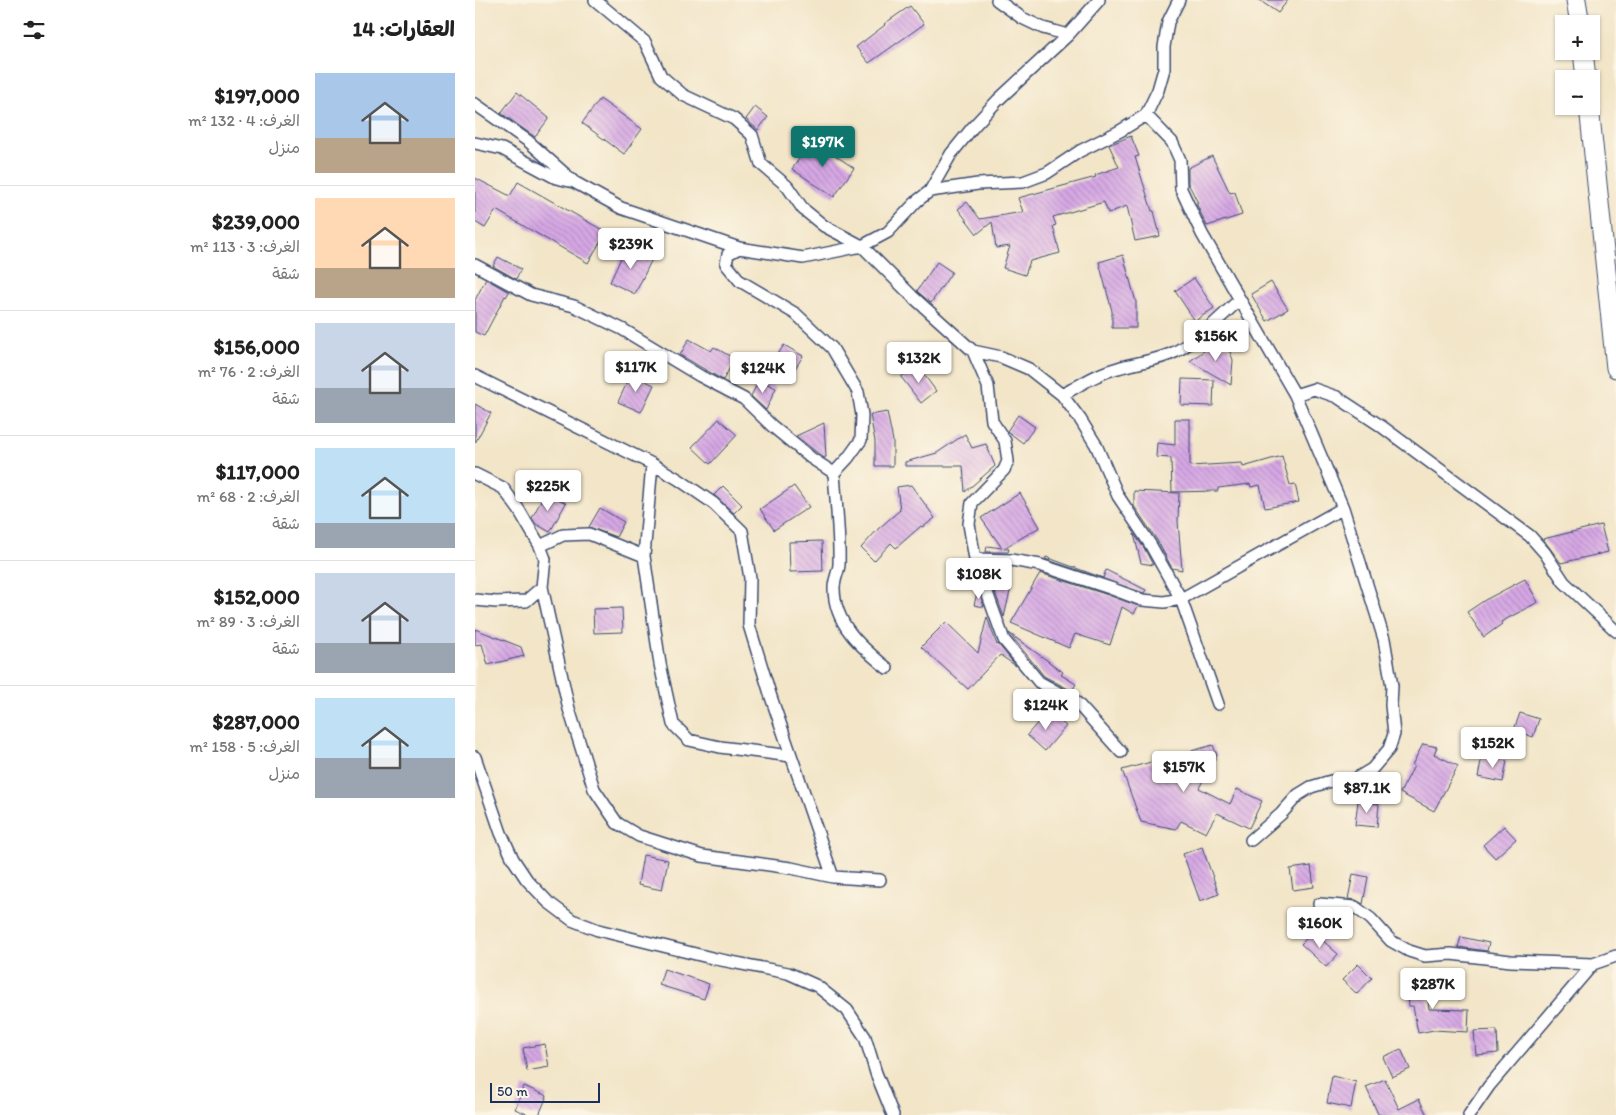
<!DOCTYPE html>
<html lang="ar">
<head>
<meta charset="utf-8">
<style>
  :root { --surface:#fff; --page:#f6f6f6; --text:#222; --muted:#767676; --line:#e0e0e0; --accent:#0f766e }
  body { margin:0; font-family:Itim,"Playpen Sans Arabic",sans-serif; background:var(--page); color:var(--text); direction:rtl; height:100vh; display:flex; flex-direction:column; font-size:19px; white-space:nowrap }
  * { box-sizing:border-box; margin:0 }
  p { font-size:16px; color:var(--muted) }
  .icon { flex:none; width:28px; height:28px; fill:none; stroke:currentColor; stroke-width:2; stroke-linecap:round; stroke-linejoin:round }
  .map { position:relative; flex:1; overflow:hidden; direction:ltr }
  .panel { display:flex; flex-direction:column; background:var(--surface); width:475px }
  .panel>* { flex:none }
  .buttons { position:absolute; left:1080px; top:15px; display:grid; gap:10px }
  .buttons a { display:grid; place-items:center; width:45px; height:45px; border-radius:0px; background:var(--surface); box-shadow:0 1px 4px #0004; font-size:25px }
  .scale { position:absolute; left:15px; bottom:12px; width:110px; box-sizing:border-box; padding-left:5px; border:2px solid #1b2f5e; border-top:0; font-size:14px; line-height:18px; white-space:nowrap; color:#1b2f5e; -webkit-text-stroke:4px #fcf5e5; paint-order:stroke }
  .price { position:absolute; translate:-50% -42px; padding:0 11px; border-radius:5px; background:#fff; color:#222; font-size:16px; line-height:32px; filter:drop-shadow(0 1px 2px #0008) }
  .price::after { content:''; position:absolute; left:50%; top:30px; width:15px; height:11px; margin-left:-8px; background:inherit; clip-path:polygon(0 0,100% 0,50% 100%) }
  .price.selected { background:var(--accent); color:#fff }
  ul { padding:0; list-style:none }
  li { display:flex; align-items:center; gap:15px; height:125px; padding:0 20px }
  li+li { border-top:1px solid var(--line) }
  li span { display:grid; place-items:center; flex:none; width:140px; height:100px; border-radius:0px; color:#555 }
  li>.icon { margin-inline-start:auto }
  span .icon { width:60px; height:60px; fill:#fffc; stroke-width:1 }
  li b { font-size:21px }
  h2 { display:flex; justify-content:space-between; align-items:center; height:60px; padding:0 20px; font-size:21px }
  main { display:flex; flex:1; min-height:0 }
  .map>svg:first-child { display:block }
  .building { fill:url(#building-back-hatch) }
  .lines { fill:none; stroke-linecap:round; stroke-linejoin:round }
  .minor-casing { stroke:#3b4a6e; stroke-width:14 }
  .primary-casing { stroke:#3b4a6e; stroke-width:21 }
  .minor { stroke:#fff; stroke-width:11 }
  .primary { stroke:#fff; stroke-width:19 }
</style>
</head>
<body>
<main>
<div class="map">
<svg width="1141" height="1115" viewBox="0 0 1141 1115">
  <defs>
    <pattern id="building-back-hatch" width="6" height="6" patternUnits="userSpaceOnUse" patternTransform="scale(1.25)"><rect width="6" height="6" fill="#d7a8e5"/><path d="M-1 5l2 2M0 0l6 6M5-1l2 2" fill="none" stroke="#ae89bd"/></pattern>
  </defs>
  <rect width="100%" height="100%" fill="#fcf5e5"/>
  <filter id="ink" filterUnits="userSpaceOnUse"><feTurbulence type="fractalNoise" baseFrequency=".02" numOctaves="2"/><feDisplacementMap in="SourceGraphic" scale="10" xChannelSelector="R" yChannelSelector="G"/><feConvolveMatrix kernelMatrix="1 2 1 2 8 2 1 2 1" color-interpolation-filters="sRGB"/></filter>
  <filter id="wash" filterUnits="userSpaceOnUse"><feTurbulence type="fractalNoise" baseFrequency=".0096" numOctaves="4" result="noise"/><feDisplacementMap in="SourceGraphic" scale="20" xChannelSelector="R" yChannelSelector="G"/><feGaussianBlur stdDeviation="1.12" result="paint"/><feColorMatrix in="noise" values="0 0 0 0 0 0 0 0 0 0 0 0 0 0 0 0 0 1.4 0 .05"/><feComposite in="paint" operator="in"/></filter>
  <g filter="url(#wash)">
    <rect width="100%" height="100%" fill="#f2e5c8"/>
    <g id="blocks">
      <!-- building -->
      <path class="building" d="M 784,0 L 813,0 L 803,13 Z
        M 435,6 L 449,24 L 394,63 L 381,47 L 410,25 L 409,24 Z
        M 42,92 L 74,118 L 60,137 L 26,113 Z
        M 125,99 L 167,129 L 149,154 L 107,123 Z
        M 280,107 L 293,117 L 283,130 L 271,119 Z
        M 656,136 L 664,156 L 660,157 L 677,211 L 679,211 L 685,236 L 660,241 L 652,206 L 633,213 L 629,202 L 578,217 L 581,225 L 578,226 L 585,253 L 555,261 L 550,275 L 528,268 L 535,246 L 521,248 L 517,222 L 502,234 L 483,209 L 492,202 L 505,219 L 548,212 L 543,198 L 621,177 L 620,175 L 644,167 L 634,145 Z
        M 337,140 L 379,168 L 359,197 L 317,169 Z
        M 737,156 L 755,193 L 760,192 L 767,215 L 732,226 L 721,203 L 723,203 L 713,183 L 713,168 Z
        M 0,178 L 35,196 L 43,182 L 131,232 L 113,263 L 21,210 L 10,228 L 0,222 Z
        M 151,247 L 177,259 L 160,294 L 135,282 Z
        M 648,255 L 661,302 L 661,328 L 637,328 L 637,311 L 624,262 Z
        M 23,257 L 46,269 L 41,279 L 18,266 Z
        M 462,262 L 477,272 L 456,303 L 442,291 Z
        M 719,278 L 739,308 L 720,321 L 700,291 Z
        M 11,279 L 34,292 L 31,297 L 30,296 L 9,336 L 0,332 L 0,300 Z
        M 796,282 L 813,309 L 792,321 L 776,294 Z
        M 214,339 L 236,351 L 239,347 L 260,359 L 248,380 L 205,355 Z
        M 309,345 L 328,356 L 318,372 L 299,360 Z
        M 737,345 L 753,347 L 758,360 L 756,385 L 715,361 Z
        M 442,365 L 461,391 L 446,403 L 426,377 Z
        M 156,374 L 179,385 L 166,412 L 143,402 Z
        M 707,379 L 739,380 L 738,406 L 706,405 Z
        M 284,380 L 301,388 L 291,410 L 276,396 Z
        M 0,404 L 16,413 L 0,443 Z
        M 412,412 L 418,441 L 418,466 L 400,466 L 400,441 L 395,415 Z
        M 543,415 L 560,427 L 548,443 L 532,431 Z
        M 244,419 L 262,435 L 235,464 L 217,447 Z
        M 700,419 L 715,419 L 715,466 L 767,463 L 768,467 L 807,456 L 815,485 L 820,484 L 824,502 L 790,508 L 785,485 L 776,487 L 775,484 L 743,488 L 743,491 L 697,492 L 696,458 L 681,457 L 682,443 L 700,445 Z
        M 349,423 L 351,457 L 349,458 L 321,436 Z
        M 490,434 L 497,448 L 511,444 L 520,466 L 490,492 L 488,466 L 430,466 L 430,462 L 462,453 Z
        M 436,485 L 460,518 L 448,527 L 446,526 L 421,548 L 416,543 L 399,561 L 386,548 L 403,529 L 425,510 L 422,487 Z
        M 248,486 L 267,505 L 259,513 L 239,495 Z
        M 319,486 L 334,507 L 299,530 L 285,509 Z
        M 659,491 L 704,493 L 703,521 L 707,570 L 697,568 L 682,540 L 659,506 Z
        M 70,493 L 91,503 L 75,532 L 61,524 L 57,518 Z
        M 545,493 L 565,527 L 529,548 L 534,549 L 533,552 L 511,552 L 512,546 L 527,548 L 506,518 Z
        M 125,508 L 149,522 L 141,537 L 114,527 Z
        M 1126,525 L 1133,552 L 1086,563 L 1068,539 Z
        M 659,534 L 669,548 L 678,565 L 666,563 Z
        M 347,541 L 348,571 L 315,572 L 314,542 Z
        M 571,557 L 628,578 L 631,570 L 671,590 L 669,593 L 570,559 Z
        M 511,567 L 532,567 L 530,586 L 536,587 L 529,617 Z
        M 565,573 L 633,595 L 663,606 L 659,614 L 647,607 L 635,645 L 600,634 L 594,648 L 536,623 Z
        M 1050,579 L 1063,602 L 1026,622 L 1027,624 L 1009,637 L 992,612 L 1010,600 Z
        M 503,589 L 509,607 L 499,605 Z
        M 147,608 L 148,632 L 119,633 L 118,609 Z
        M 512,617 L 522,645 L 523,644 L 541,666 L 525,655 L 493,689 L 446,647 L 471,622 L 503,653 Z
        M 0,629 L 46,647 L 49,656 L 13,665 L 7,644 L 0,645 Z
        M 534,633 L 588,672 L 586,675 L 601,684 L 597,691 L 569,676 Z
        M 573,711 L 591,726 L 570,751 L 552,735 Z
        M 1045,713 L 1064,719 L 1058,737 L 1039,730 Z
        M 948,744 L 962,747 L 959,754 L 983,766 L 959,811 L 925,793 L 939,766 L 937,765 Z
        M 738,745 L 742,755 L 724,788 L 755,804 L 762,789 L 787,801 L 774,828 L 742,813 L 731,833 L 706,821 L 701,829 L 666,822 L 647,770 Z
        M 1007,756 L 1032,761 L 1028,782 L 1003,777 Z
        M 883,801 L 904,804 L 902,827 L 880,825 Z
        M 1029,826 L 1041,839 L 1020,858 L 1008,845 Z
        M 727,847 L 744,894 L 725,901 L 708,854 Z
        M 168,855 L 193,860 L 187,890 L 163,885 Z
        M 836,866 L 839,887 L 818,890 L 815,869 Z
        M 878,874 L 893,877 L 888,904 L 881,900 L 873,899 Z
        M 838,932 L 863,954 L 851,967 L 826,944 Z
        M 986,937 L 1014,943 L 1012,951 L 983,947 Z
        M 883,964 L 897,978 L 882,994 L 867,980 Z
        M 189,969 L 234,984 L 229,999 L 184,985 Z
        M 950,975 L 954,1009 L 994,1010 L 993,1032 L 959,1030 L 943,1033 L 938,1006 L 934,1006 L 931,977 Z
        M 1022,1030 L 1023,1053 L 1001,1055 L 999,1031 Z
        M 70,1044 L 74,1067 L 52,1071 L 48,1048 Z
        M 926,1049 L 935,1069 L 917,1077 L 908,1057 Z
        M 857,1076 L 881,1082 L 876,1108 L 852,1103 Z
        M 910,1079 L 924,1109 L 944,1099 L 952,1115 L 910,1115 L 903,1114 L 891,1087 Z
        M 49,1086 L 72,1096 L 64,1115 L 54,1115 L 40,1109 Z"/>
    </g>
  </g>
  <g filter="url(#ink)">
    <use href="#blocks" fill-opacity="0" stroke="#3b4a6e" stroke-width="1"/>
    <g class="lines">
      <!-- minor casing -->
      <g class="minor-casing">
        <path id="minor" d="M 120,0 L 170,42 L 186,76 L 208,95 L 259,119 L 277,135 L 286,164 L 312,186 L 328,209 L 349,226 L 387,246 L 437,296 L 498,351 L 513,386 L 517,421 L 530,441 L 533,461 L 529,470 L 497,503 L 494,524 L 500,559 L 529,640 L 564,682 L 602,703 L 646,752
          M 522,0 L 547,18 L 568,28 L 593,35
          M 0,104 L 53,141 L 98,181
          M 671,115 L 697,142 L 705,160 L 706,189 L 727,234 L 820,395 L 868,508 L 909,639 L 917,686 L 916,705 L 919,734 L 914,749 L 897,769 L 877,781 L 856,781 L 836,787 L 823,795 L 806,814 L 776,840
          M 0,143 L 27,149 L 81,178 L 99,182 L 146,208 L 264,248 L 253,254 L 251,264 L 265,281 L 321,314 L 357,348 L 383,392 L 387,415 L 386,440 L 373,458 L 359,473 C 361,503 365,535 364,565 C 363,573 359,580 359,588 C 359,624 386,647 412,668
          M 455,191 L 476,154 L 498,127 L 523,100 L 593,35 L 624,0
          M 264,248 L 328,258 L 387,246 L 413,232 L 442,201 L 455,191 L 503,184 L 548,182 L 572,173 L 605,151 L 645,131 L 671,115 L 683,90 L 689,69 L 689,47 L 693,22 L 704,0
          M 0,265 L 56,295 L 99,306 L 147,329 L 225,376 L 269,399 L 297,426 L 336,458 L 359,473
          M 498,351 L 526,357 L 554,369 L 587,395 L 605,419 L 621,445 L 643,496 L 675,544 L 706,599 L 743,704
          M 0,376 L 177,464 L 203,479 L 238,503 L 267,531 L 275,578 L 274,625 L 296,697 L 358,877
          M 587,395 C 605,385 623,373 643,368 C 663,362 683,361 702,351 C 725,338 745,318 764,300
          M 820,395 L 839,389 L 862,397 L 906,426 L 1055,536 L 1070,553 L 1089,582 L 1141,631
          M 177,464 L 169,556 L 185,664 L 198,724 L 214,740 L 245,747 L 316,756
          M 0,474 L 28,488 L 44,510 L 65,546 L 70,559 L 67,587 L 94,709 L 119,789 L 142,823 L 164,836 L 227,856 L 316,868 L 358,877 L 405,880
          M 65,546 L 88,535 L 114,534 L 169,556
          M 500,559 L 536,560 L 565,565 L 635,588 L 667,600 L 689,602 L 706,599 L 868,508
          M 0,600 L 21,602 L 51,601 L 67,587
          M 0,757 L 26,833 L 38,859 L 52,880 L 73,902 L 97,920 L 123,930 L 241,959 L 313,973 L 342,986 L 372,1010 L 390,1037 L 401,1073 L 418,1115
          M 844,904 L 880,907 L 896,919 L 916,941 L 934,951 L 950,956 L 976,954 L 1036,961 L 1118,964 L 1141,956
          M 994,1115 L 1014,1086 L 1118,964"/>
      </g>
      <!-- primary casing -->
      <g class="primary-casing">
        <path id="primary" d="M 1101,0 L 1105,24
          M 1108,51 L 1111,79
          M 1114,106 L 1141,368"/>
      </g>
      <!-- minor -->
      <use href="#minor" class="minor"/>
      <!-- primary -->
      <use href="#primary" class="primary"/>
    </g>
  </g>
</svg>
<div class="buttons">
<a>+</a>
<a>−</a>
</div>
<div class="scale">50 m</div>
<b class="price selected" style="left:348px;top:168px">$197K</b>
<b class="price" style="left:156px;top:270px">$239K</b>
<b class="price" style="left:741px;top:362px">$156K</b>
<b class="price" style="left:444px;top:384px">$132K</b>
<b class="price" style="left:161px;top:393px">$117K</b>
<b class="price" style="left:288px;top:394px">$124K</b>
<b class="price" style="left:73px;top:512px">$225K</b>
<b class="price" style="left:504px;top:600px">$108K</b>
<b class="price" style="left:571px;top:731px">$124K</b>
<b class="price" style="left:1018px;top:769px">$152K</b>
<b class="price" style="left:709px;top:793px">$157K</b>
<b class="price" style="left:892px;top:814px">$87.1K</b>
<b class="price" style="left:845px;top:949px">$160K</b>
<b class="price" style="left:958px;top:1010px">$287K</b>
</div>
<section class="panel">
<h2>العقارات: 14<svg class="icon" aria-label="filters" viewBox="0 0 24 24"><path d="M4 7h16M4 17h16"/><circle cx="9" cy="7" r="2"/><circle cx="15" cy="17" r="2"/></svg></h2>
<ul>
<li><span style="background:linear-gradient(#a9c7e8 65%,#b9a48a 0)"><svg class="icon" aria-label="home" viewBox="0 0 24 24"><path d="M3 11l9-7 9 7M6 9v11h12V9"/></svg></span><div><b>$197,000</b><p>الغرف: 4 · 132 m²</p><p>منزل</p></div></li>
<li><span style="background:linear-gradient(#ffd9b3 70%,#b9a48a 0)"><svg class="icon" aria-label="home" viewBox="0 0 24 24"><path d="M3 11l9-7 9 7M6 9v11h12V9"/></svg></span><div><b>$239,000</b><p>الغرف: 3 · 113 m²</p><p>شقة</p></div></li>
<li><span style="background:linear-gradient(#c9d6e8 65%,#9aa5b1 0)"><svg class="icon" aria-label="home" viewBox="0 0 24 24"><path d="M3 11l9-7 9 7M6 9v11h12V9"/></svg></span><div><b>$156,000</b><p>الغرف: 2 · 76 m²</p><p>شقة</p></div></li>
<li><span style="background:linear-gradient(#bfe0f5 75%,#9aa5b1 0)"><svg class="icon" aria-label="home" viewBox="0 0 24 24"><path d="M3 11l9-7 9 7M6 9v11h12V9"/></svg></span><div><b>$117,000</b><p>الغرف: 2 · 68 m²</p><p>شقة</p></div></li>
<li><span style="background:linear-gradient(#c9d6e8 70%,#9aa5b1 0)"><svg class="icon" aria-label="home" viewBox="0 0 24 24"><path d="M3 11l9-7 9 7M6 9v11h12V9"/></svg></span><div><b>$152,000</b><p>الغرف: 3 · 89 m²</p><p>شقة</p></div></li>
<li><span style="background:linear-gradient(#bfe0f5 60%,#9aa5b1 0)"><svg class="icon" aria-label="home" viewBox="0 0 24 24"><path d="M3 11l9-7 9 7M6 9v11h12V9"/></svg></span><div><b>$287,000</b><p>الغرف: 5 · 158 m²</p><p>منزل</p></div></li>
</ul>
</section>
</main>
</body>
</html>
